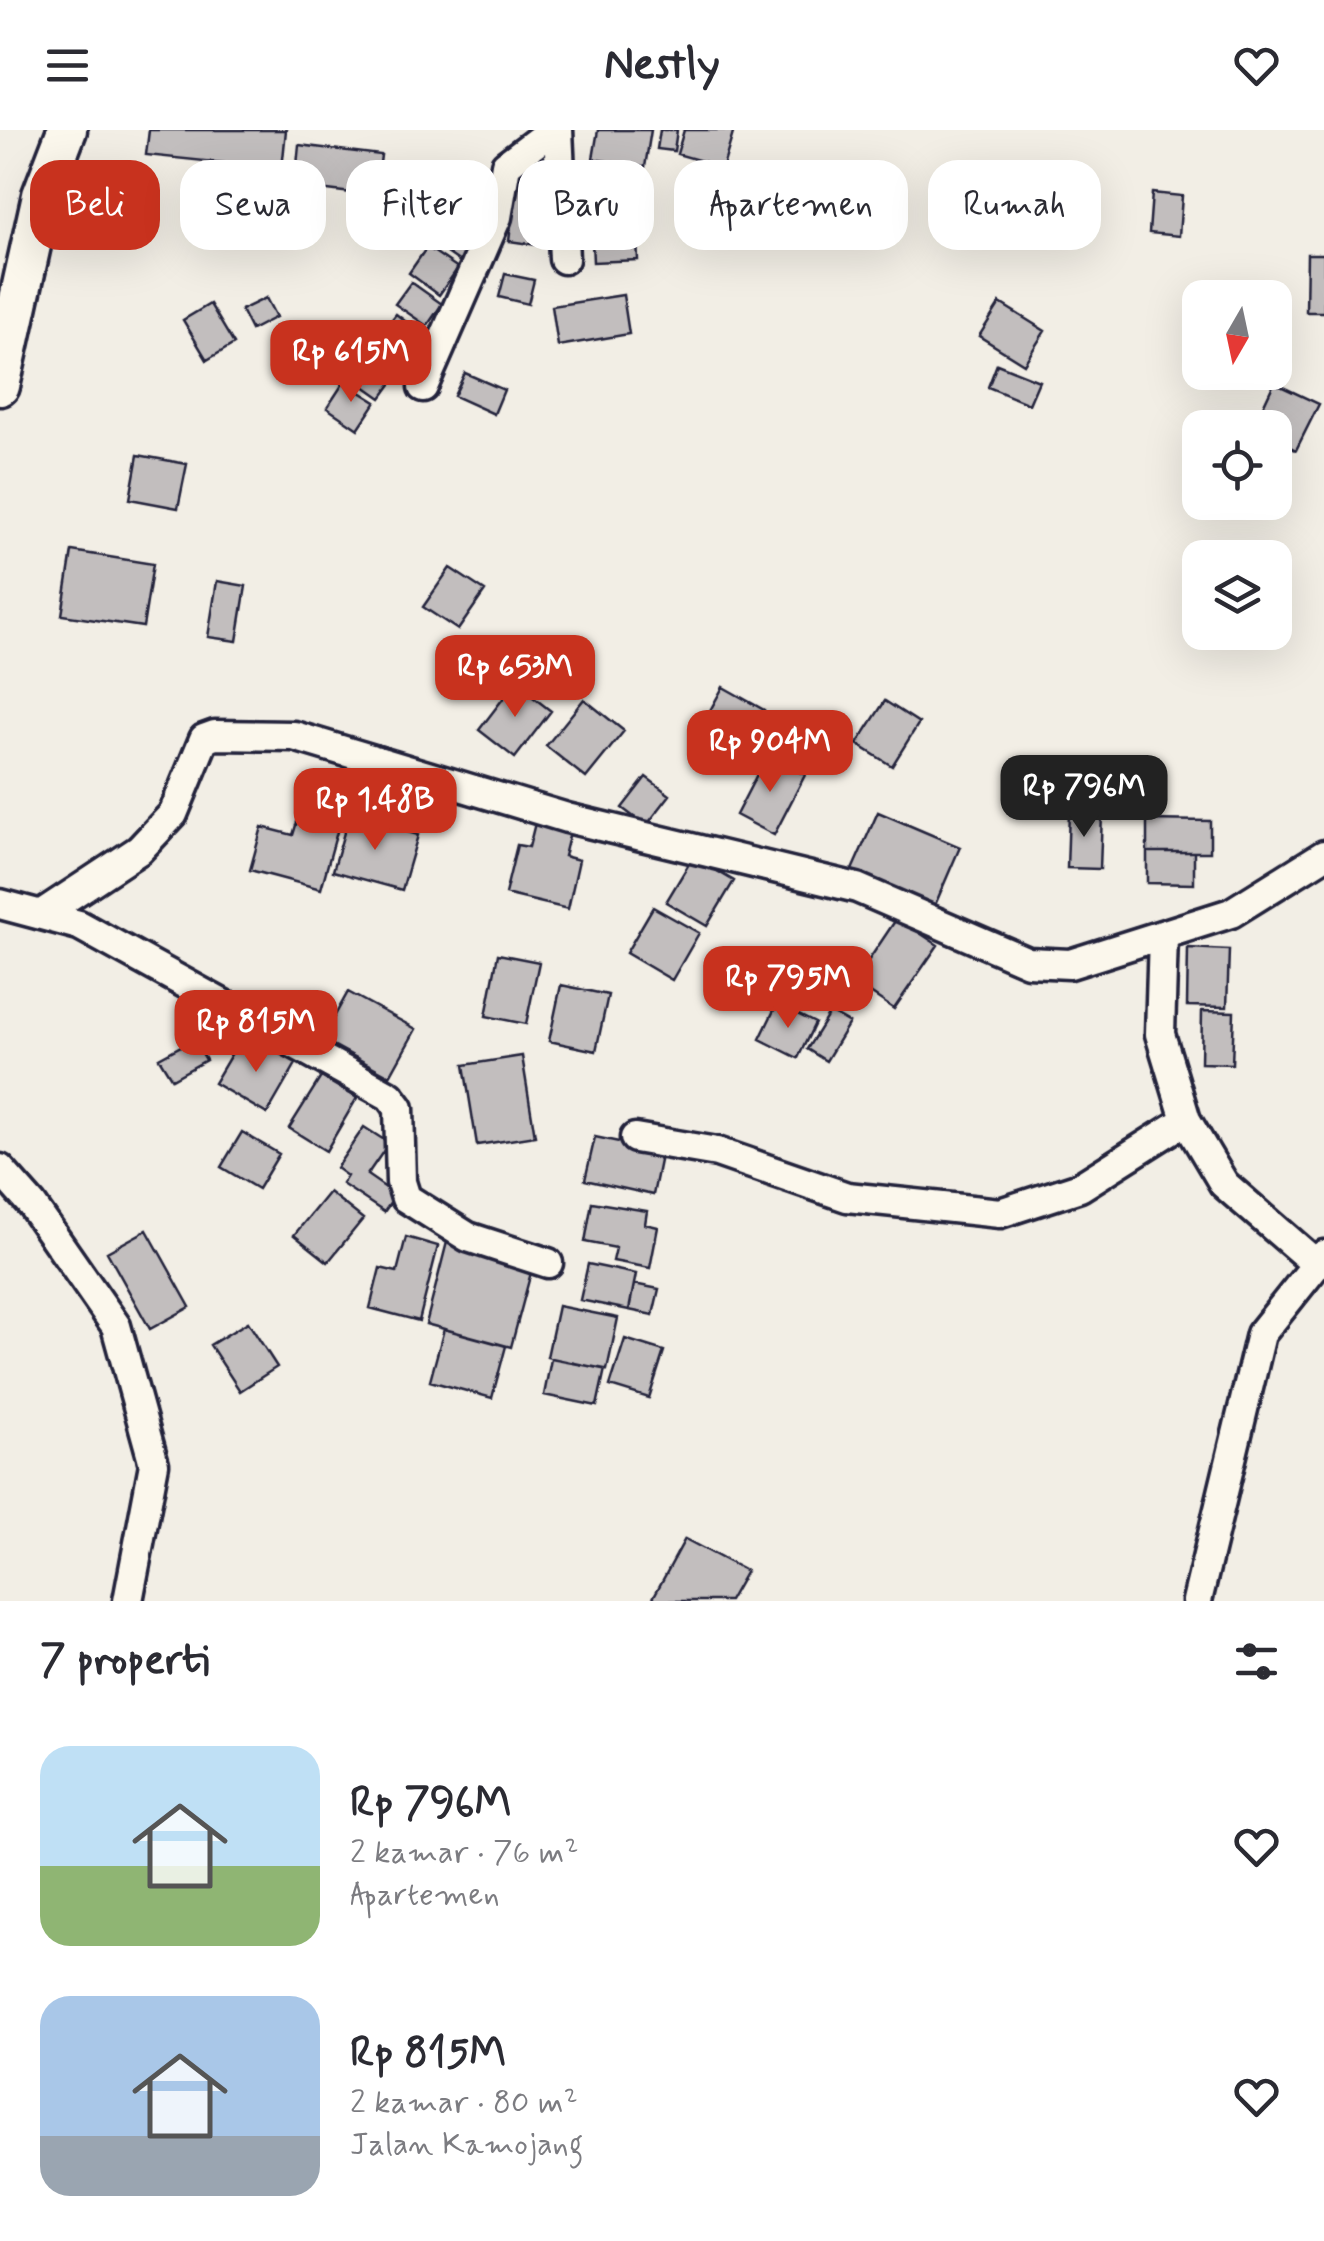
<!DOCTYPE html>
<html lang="id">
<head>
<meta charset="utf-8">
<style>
  :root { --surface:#fff; --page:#f7f7f7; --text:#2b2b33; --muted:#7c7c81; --accent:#c8321e }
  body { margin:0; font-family:Mynerve,sans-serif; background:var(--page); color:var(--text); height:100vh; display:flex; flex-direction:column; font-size:38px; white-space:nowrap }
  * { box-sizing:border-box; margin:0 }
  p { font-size:32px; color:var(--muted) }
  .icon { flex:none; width:55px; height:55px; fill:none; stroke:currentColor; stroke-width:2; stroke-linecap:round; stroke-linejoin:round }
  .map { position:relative; height:1471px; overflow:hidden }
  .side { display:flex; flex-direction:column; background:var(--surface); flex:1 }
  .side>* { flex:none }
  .hud { position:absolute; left:30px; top:30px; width:1265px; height:90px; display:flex; gap:20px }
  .needle { width:65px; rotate:189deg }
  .controls { position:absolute; left:1182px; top:150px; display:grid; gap:20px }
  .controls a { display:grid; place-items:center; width:110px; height:110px; border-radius:20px; background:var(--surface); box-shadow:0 10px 40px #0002; font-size:50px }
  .price { position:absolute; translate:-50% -85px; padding:0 22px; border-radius:20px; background:var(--accent); color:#fff; font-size:32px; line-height:65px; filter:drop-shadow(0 2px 5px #0008) }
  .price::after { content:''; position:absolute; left:50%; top:60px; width:30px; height:22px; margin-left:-15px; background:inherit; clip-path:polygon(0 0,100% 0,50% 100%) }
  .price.on { background:#222; color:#fff }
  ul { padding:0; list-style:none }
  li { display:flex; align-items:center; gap:30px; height:250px; padding:0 40px }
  li span { display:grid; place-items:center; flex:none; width:280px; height:200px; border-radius:30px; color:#555 }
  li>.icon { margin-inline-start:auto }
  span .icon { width:120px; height:120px; fill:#fffc; stroke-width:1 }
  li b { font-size:42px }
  h2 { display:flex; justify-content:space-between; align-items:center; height:120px; padding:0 40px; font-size:42px }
  .chip { padding:0 35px; border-radius:30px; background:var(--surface); box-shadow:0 10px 40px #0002; font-size:35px; line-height:90px }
  .chip.on { background:var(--accent); color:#fff }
  header { display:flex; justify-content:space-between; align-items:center; height:130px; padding:0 40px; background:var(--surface); font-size:45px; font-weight:700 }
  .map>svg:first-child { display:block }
  .building { fill:#c2bebe; stroke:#22223b; stroke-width:2.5 }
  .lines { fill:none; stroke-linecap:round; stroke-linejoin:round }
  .street-casing { stroke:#22223b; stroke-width:35 }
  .secondary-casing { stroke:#22223b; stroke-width:45 }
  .street { stroke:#fbf7ec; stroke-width:28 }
  .secondary { stroke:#fbf7ec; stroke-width:38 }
</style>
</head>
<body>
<header><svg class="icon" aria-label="menu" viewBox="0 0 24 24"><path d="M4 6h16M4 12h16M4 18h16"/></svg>Nestly<svg class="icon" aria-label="heart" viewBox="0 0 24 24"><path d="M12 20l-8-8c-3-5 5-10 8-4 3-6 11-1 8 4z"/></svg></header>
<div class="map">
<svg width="1324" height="1471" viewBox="0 0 1324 1471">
  <rect width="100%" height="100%" fill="#f2eee5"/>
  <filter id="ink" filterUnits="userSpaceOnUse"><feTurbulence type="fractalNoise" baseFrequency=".01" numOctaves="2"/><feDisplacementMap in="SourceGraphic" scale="20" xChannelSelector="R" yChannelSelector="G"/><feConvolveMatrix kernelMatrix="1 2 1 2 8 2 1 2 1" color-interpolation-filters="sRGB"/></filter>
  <g filter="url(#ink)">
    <!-- building -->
    <path class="building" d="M 149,0 L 286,0 L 282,39 L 146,25 Z
      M 598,0 L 651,0 L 645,37 L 593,29 Z
      M 660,0 L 677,0 L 674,21 L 657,19 Z
      M 684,0 L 734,0 L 723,37 L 677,24 Z
      M 299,15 L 381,25 L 376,66 L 295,56 Z
      M 517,48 L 552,52 L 544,116 L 509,111 Z
      M 634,48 L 638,130 L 593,132 L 589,50 Z
      M 464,55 L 496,78 L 479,102 L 447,79 Z
      M 1152,63 L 1182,66 L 1179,106 L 1149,103 Z
      M 448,87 L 480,108 L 463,134 L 431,112 Z
      M 427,117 L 458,138 L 439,165 L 409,143 Z
      M 1307,124 L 1324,124 L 1324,182 L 1306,182 Z
      M 505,144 L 534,150 L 528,174 L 499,167 Z
      M 411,152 L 442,174 L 427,196 L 395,174 Z
      M 623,165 L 629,204 L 558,216 L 552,176 Z
      M 266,168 L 276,187 L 251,200 L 241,180 Z
      M 1000,173 L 1045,201 L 1024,234 L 979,206 Z
      M 210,174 L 234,214 L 207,230 L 183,190 Z
      M 396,184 L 428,209 L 408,234 L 376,210 Z
      M 369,215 L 402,239 L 381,268 L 347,244 Z
      M 997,234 L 1039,251 L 1029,274 L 988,257 Z
      M 465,243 L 504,260 L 494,284 L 454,266 Z
      M 344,252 L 376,272 L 358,299 L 327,278 Z
      M 1274,253 L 1319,274 L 1296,320 L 1275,310 L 1275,298 L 1253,298 Z
      M 138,325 L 187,334 L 178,378 L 130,369 Z
      M 72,421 L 153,434 L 143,497 L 62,485 Z
      M 450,438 L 485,461 L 458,500 L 423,477 Z
      M 217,451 L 246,456 L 237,511 L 208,507 Z
      M 515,553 L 551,581 L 515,628 L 479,600 Z
      M 723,557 L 764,580 L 737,629 L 696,606 Z
      M 584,569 L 624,601 L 586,648 L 546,616 Z
      M 885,571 L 919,593 L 892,636 L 857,614 Z
      M 767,625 L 805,645 L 774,705 L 736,685 Z
      M 646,647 L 670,665 L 646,696 L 622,678 Z
      M 304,669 L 343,680 L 321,759 L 250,740 L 262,697 L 293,705 Z
      M 878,682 L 960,717 L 935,775 L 852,740 Z
      M 1069,682 L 1102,683 L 1100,739 L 1067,738 Z
      M 349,685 L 418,705 L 402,760 L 333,741 Z
      M 1147,690 L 1210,691 L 1210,722 L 1147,722 Z
      M 535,693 L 570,702 L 564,726 L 579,730 L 568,779 L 505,764 L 517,715 L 529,717 Z
      M 1147,722 L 1194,722 L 1194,754 L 1147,753 Z
      M 693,727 L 734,751 L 707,796 L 666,772 Z
      M 653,777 L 699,803 L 672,850 L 626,823 Z
      M 897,788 L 938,815 L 894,879 L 854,852 Z
      M 1188,818 L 1229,820 L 1227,877 L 1187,876 Z
      M 498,824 L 539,832 L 526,894 L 486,886 Z
      M 561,855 L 608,865 L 596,921 L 549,911 Z
      M 348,862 L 416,899 L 390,946 L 322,909 Z
      M 777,874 L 815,893 L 798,928 L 760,909 Z
      M 1202,881 L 1234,882 L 1232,934 L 1201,933 Z
      M 830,882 L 849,893 L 826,931 L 807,919 Z
      M 194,909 L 206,930 L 172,949 L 159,928 Z
      M 260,911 L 297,932 L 267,984 L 214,953 L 236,916 L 251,925 Z
      M 522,926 L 535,1006 L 477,1015 L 464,935 Z
      M 321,947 L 357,968 L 326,1021 L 289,998 Z
      M 364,997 L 389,1013 L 367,1045 L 396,1065 L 384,1082 L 342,1054 L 347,1046 L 336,1038 Z
      M 242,1002 L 279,1024 L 258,1059 L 221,1037 Z
      M 595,1007 L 662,1021 L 653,1065 L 585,1050 Z
      M 329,1062 L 363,1089 L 328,1132 L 294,1105 Z
      M 592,1072 L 647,1081 L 645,1094 L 658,1097 L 650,1138 L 613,1131 L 616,1118 L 585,1112 Z
      M 147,1100 L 190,1177 L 150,1199 L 107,1122 Z
      M 406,1107 L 438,1116 L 419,1191 L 370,1178 L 380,1138 L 397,1142 Z
      M 447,1112 L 533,1135 L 511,1217 L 426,1194 Z
      M 588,1134 L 636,1144 L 629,1180 L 580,1170 Z
      M 634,1154 L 659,1159 L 653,1185 L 629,1180 Z
      M 558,1176 L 618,1188 L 607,1240 L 547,1227 Z
      M 248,1192 L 277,1237 L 240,1261 L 210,1215 Z
      M 444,1199 L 506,1216 L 492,1268 L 430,1251 Z
      M 625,1209 L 664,1221 L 649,1268 L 610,1256 Z
      M 551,1229 L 605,1239 L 597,1276 L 544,1265 Z
      M 685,1409 L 746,1441 L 729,1471 L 659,1471 L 653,1468 Z"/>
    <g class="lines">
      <!-- street casing -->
      <g class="street-casing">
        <path id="street" d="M 558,0 L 564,129
          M 423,257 L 497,87 L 506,35 L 552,0
          M 0,774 L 79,795 L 390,966 L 399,978 L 401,1052 L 406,1068 L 468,1107 L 548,1133
          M 42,784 L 139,720 L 173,684 L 204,609 L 215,605 L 294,606 L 567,688 L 857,758 L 1028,832 L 1070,834 L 1231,783 L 1324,725
          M 1163,806 L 1160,904 L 1186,990 L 1224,1054 L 1315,1133
          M 635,1008 L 717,1022 L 847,1067 L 1000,1083 L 1080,1057 L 1186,990
          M 0,1039 L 32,1075 L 116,1196 L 154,1334 L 128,1471
          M 1197,1471 L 1261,1204 L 1324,1125"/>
      </g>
      <!-- secondary casing -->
      <g class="secondary-casing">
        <path id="secondary" d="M 0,256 L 42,65 L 67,0"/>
      </g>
      <!-- street -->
      <use href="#street" class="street"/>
      <!-- secondary -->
      <use href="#secondary" class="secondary"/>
    </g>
  </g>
</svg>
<div class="controls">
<a><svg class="needle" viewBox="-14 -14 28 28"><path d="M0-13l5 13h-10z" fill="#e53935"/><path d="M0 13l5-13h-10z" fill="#7c7c81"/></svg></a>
<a><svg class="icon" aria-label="locate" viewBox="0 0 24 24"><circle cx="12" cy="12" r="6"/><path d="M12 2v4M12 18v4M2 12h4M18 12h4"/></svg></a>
<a><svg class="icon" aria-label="layers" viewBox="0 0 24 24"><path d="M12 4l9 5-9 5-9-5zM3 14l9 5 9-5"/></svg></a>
</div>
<b class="price" style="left:351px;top:275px">Rp 615M</b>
<b class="price" style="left:515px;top:590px">Rp 653M</b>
<b class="price" style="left:770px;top:665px">Rp 904M</b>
<b class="price on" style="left:1084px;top:710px">Rp 796M</b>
<b class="price" style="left:375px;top:723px">Rp 1.48B</b>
<b class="price" style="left:788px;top:901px">Rp 795M</b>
<b class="price" style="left:256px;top:945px">Rp 815M</b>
<div class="hud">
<a class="chip on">Beli</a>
<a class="chip">Sewa</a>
<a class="chip">Filter</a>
<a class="chip">Baru</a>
<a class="chip">Apartemen</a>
<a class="chip">Rumah</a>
</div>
</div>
<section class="side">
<h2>7 properti<svg class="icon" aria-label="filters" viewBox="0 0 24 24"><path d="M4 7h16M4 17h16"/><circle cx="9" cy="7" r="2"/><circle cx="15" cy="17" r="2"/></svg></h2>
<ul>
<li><span style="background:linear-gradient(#bfe0f5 60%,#8fb573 0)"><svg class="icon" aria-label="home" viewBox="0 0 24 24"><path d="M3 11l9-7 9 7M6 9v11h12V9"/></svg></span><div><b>Rp 796M</b><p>2 kamar · 76 m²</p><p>Apartemen</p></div><svg class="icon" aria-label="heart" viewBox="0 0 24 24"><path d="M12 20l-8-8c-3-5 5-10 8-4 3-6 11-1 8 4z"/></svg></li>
<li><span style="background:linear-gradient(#a9c7e8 70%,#9aa5b1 0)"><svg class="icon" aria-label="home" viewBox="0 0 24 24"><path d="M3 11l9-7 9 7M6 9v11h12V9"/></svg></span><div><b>Rp 815M</b><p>2 kamar · 80 m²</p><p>Jalan Kamojang</p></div><svg class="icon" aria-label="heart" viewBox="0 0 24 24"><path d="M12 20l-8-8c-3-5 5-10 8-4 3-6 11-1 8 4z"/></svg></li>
</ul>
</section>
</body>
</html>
